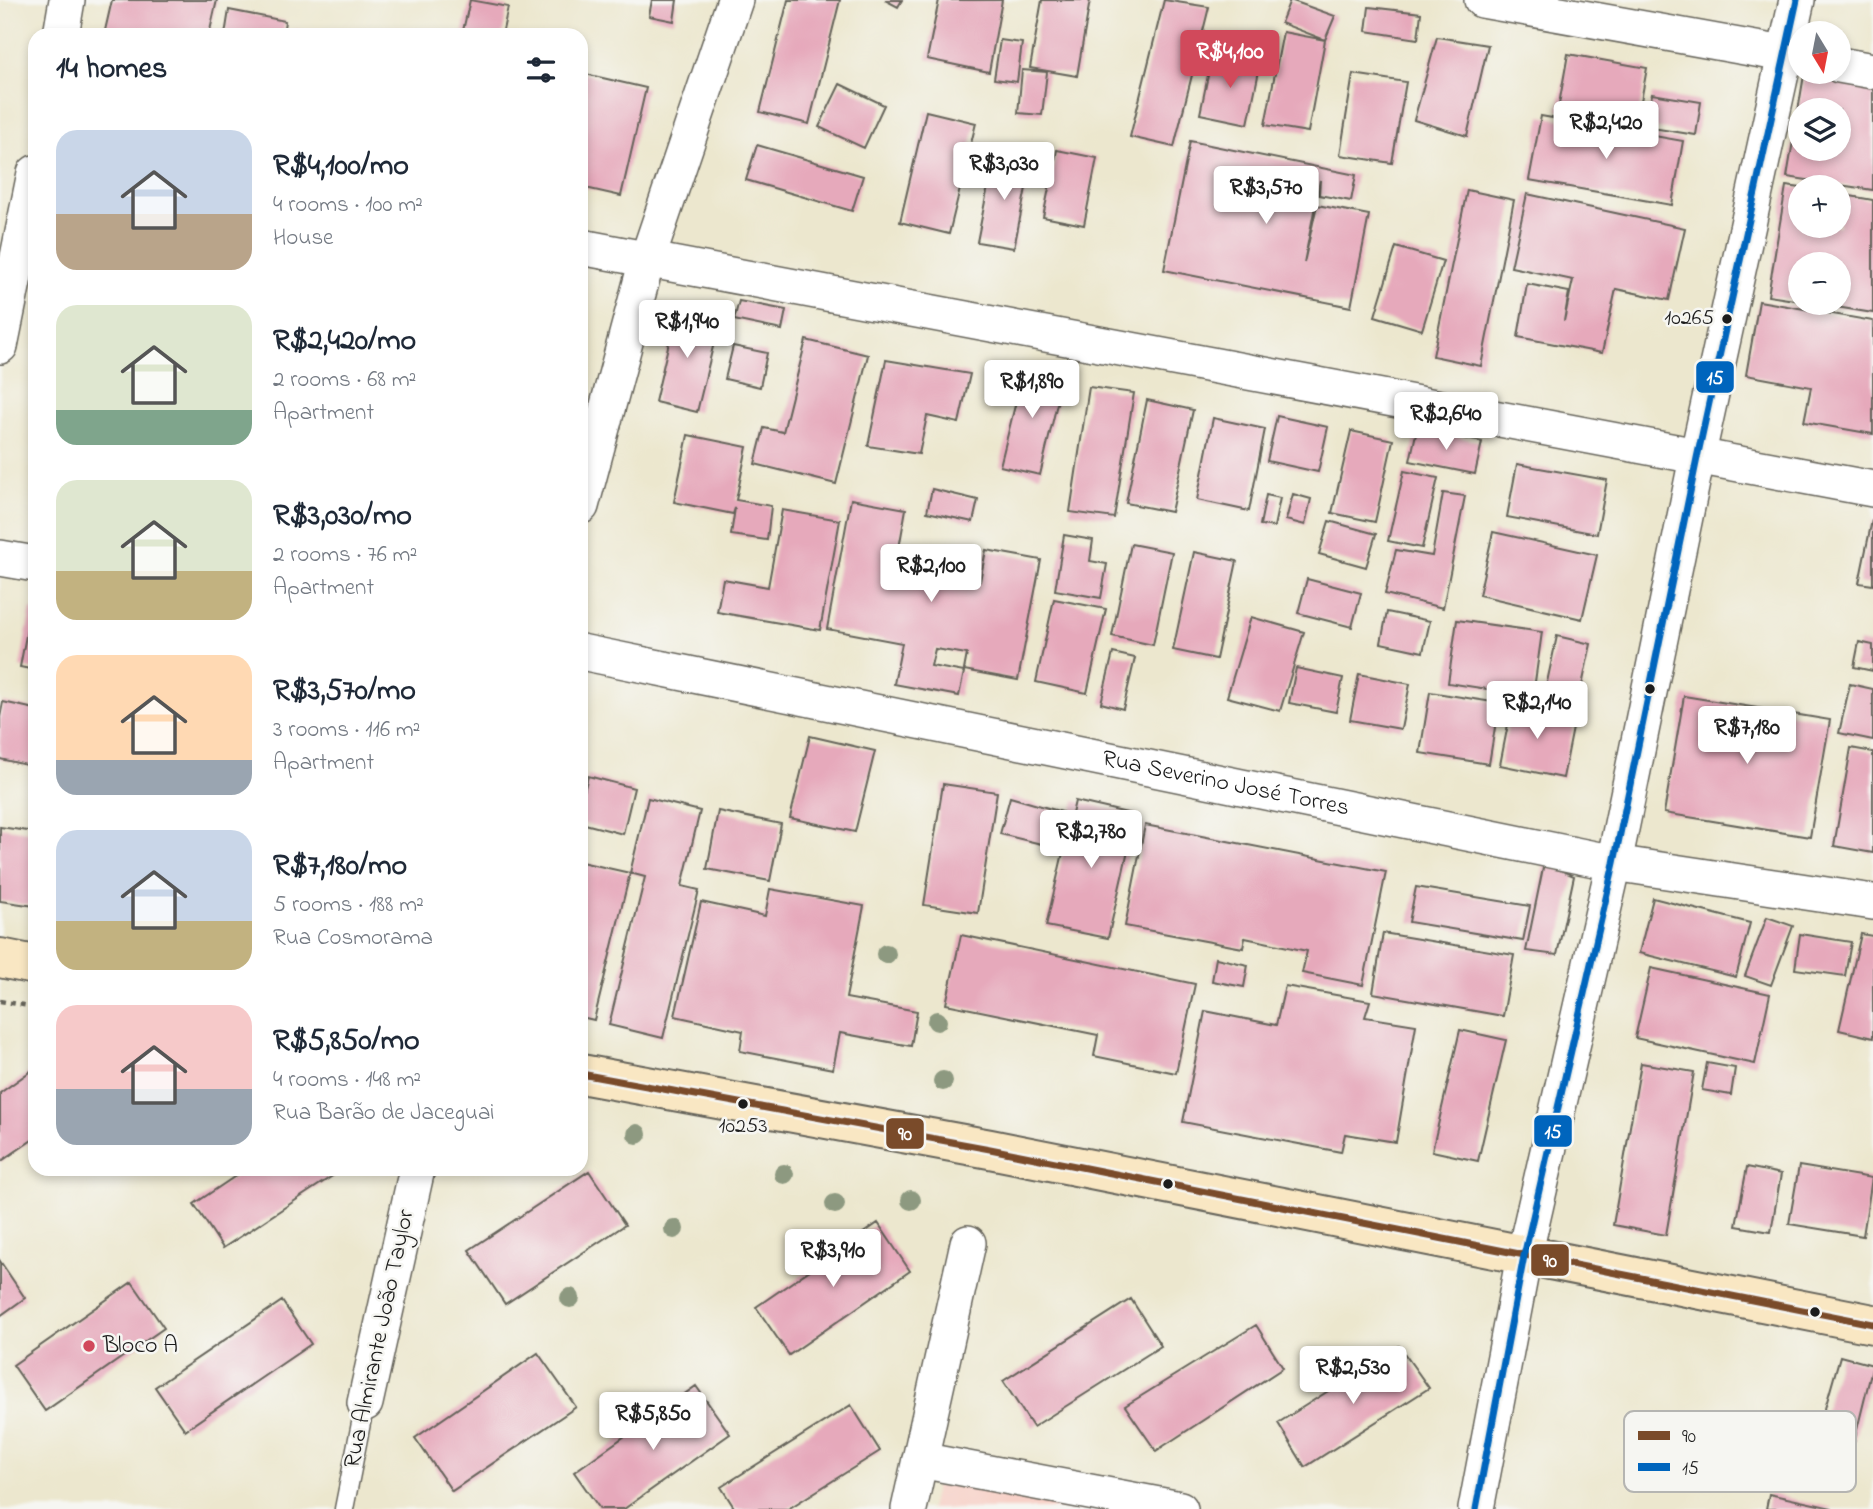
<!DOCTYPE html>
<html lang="en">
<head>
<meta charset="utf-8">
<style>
  :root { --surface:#fff; --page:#f2f2f3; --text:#1f2937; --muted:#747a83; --accent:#d1495b }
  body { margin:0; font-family:"Indie Flower",sans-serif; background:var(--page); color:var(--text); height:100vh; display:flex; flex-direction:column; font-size:26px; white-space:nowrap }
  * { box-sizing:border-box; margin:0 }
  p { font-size:23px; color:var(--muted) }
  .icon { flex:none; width:38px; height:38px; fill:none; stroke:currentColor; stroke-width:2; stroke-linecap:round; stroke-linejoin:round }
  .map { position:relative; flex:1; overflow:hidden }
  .details { position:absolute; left:28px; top:28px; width:560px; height:1148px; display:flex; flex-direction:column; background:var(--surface); border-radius:21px; box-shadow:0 4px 10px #0003 }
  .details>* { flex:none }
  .needle { width:46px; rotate:170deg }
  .fabs { position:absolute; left:1788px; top:21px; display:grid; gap:14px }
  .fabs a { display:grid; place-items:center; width:63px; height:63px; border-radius:50%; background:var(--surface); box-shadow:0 4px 10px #0003; font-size:35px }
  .price { position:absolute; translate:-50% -60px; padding:0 16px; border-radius:7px; background:#fff; color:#222; font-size:23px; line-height:46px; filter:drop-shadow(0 2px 4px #0008) }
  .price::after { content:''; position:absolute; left:50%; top:42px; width:21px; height:16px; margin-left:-10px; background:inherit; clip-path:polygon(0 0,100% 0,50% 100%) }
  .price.on { background:var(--accent); color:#fff }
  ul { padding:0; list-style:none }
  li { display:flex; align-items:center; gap:21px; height:175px; padding:0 28px }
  li span { display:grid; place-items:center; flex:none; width:196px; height:140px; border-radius:21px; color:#555 }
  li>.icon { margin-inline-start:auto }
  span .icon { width:84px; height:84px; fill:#fffc; stroke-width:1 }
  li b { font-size:30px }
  h2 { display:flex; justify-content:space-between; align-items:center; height:84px; padding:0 28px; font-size:30px }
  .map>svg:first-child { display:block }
  .built { fill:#f7d1c8 }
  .building { fill:#e6a9bb; fill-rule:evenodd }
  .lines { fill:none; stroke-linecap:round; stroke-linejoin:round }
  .service-casing { stroke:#65635a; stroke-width:21 }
  .minor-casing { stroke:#65635a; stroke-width:38 }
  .secondary-casing { stroke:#65635a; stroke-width:42 }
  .path { stroke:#65635a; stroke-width:4.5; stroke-dasharray:5 5; stroke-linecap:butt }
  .service { stroke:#fff; stroke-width:18 }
  .minor { stroke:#fff; stroke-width:35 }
  .secondary { stroke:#f9e7c3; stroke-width:38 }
  .bus-1-casing { stroke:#f6f6f2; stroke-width:12 }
  .bus-2-casing { stroke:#f6f6f2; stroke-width:12 }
  .bus-1 { stroke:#7a4b2a; stroke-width:7 }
  .bus-2 { stroke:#0065bd; stroke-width:7 }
  .tree { fill:#8d9980 }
  .bus-dot { fill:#1c1c1c; stroke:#f6f6f2; stroke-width:2.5 }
  .poi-dot { fill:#d1495b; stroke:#f6f6f2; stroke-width:2.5 }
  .labels { text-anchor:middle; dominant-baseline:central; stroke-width:5; stroke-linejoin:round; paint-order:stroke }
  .bus-label { font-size:22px; fill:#1c1c1c; stroke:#f6f6f2; text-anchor:end }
  .street-label { font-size:24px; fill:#1c1c1c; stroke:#f6f6f2 }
  .poi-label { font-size:24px; fill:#1c1c1c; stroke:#f6f6f2; text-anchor:start }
  .key { fill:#f6f6f2; stroke:#b5b5b2; stroke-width:2 }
  .key-label { font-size:19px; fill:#1c1c1c }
  .line-badge { stroke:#f6f6f2; stroke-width:2.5 }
  .badge-label { font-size:19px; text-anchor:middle; font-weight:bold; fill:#fff }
</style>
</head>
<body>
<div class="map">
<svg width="1873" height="1509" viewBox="0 0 1873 1509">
  <rect width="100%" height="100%" fill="#f6f6f2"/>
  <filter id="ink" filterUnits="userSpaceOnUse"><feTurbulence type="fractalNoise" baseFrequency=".0143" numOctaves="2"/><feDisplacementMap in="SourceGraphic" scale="14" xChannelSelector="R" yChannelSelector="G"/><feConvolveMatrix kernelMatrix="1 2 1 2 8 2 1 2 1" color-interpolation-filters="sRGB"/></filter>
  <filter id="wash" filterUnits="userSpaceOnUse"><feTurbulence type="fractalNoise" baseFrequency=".00686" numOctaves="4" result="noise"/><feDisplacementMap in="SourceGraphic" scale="28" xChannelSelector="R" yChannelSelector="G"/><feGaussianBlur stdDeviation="1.57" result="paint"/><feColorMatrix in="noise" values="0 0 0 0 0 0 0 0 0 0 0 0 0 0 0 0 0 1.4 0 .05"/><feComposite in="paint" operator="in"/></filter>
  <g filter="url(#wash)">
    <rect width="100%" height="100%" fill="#ece7ce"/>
    <!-- built -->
    <path class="built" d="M 939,1473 L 1128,1509 L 930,1509 Z"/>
    <g id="blocks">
      <!-- building -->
      <path class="building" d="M 112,0 L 217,0 L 209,35 L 104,35 Z
        M 470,0 L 508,7 L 502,35 L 462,35 Z
        M 652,0 L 677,0 L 674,21 L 649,16 Z
        M 788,0 L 840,0 L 809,124 L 760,112 Z
        M 885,0 L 902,0 L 898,7 Z
        M 939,0 L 1002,0 L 989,72 L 927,59 Z
        M 1042,0 L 1090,0 L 1077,76 L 1030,68 Z
        M 1164,0 L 1209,7 L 1174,147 L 1130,137 Z
        M 1290,0 L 1335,16 L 1325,40 L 1281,23 Z
        M 1369,7 L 1421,13 L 1418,39 L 1366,31 Z
        M 229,10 L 285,21 L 283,35 L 225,35 Z
        M 295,29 L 320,34 L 320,35 L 294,35 Z
        M 1283,32 L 1325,40 L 1308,132 L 1265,125 Z
        M 1437,37 L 1488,45 L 1467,136 L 1414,120 Z
        M 1000,40 L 1022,43 L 1017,82 L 994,79 Z
        M 1568,54 L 1647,68 L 1637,123 L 1558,110 Z
        M 1212,56 L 1260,66 L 1248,124 L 1200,114 Z
        M 1022,70 L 1047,72 L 1042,115 L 1018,113 Z
        M 581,73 L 646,88 L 621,196 L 581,187 Z
        M 1353,74 L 1406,82 L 1392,163 L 1340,155 Z
        M 1804,75 L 1873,86 L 1873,190 L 1787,177 ZM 1801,110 L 1839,110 L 1839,149 L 1801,149 Z
        M 840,84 L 884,105 L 864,148 L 819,127 Z
        M 1652,94 L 1701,102 L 1696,135 L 1646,127 Z
        M 926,111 L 976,123 L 949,234 L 900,222 Z
        M 1541,116 L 1683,141 L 1672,205 L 1529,180 Z
        M 1190,141 L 1356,175 L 1351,201 L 1319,195 L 1320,180 L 1304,263 L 1317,205 L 1369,215 L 1351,307 L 1164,270 Z
        M 757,145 L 863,176 L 852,211 L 746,180 Z
        M 1057,150 L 1097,158 L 1084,225 L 1043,217 Z
        M 994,156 L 1031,163 L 1014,248 L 977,242 Z
        M 1786,186 L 1801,188 L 1801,226 L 1839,226 L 1839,194 L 1873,200 L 1873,313 L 1818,304 L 1839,303 L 1839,264 L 1801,264 L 1801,301 L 1768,296 Z
        M 1467,190 L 1514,200 L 1481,366 L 1433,356 Z
        M 1527,194 L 1685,228 L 1669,300 L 1616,289 L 1602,353 L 1518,337 L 1527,284 L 1569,292 L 1564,321 L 1573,280 L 1511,267 Z
        M 1396,247 L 1443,261 L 1422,330 L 1375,316 Z
        M 739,301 L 786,310 L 782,330 L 734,320 Z
        M 1759,301 L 1873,321 L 1873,434 L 1804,422 L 1811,387 L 1746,375 Z
        M 677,308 L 720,318 L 697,412 L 655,402 Z
        M 806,340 L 868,355 L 836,484 L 755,464 L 764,428 L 783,432 Z
        M 733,346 L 767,353 L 760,387 L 725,379 Z
        M 886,360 L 970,374 L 959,423 L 927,416 L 919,454 L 868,446 Z
        M 1025,365 L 1064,374 L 1040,475 L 1000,466 Z
        M 1089,387 L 1134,393 L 1114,518 L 1070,512 Z
        M 1147,400 L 1193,410 L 1171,512 L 1126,503 Z
        M 1277,416 L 1328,427 L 1318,472 L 1267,461 Z
        M 1213,418 L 1265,429 L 1249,511 L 1197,500 Z
        M 1417,429 L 1482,442 L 1475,474 L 1410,461 Z
        M 1351,431 L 1393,440 L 1375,522 L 1332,513 Z
        M 688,435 L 747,447 L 736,500 L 771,506 L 767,540 L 731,535 L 735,508 L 733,514 L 674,502 Z
        M 1517,464 L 1607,480 L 1597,534 L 1507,517 Z
        M 1404,471 L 1438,478 L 1422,548 L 1388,541 Z
        M 932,489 L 978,500 L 973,522 L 927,512 Z
        M 1443,493 L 1465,496 L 1443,608 L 1385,594 L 1396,550 L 1432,556 Z
        M 1293,494 L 1311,499 L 1305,525 L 1286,520 Z
        M 1266,495 L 1280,498 L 1274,527 L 1260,525 Z
        M 851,499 L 906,509 L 896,565 L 980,581 L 986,550 L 1041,560 L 1018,680 L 964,670 L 967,654 L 935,649 L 931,666 L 964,672 L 959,696 L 894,684 L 902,643 L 827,629 Z
        M 782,510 L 840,520 L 820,630 L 717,612 L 723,579 L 768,587 Z
        M 1872,520 L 1873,520 L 1873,585 L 1859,583 Z
        M 1329,521 L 1376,534 L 1366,567 L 1319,554 Z
        M 1493,532 L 1597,555 L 1582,619 L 1479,595 Z
        M 1064,535 L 1093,540 L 1090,561 L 1107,564 L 1101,598 L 1055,590 Z
        M 1131,544 L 1172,552 L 1153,645 L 1112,636 Z
        M 1194,552 L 1237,561 L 1216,659 L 1173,650 Z
        M 1307,579 L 1361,593 L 1352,627 L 1298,613 Z
        M 1054,599 L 1106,609 L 1087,693 L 1036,682 Z
        M 31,609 L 35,610 L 35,670 L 20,667 Z
        M 1387,612 L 1430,621 L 1423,652 L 1381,643 Z
        M 1251,617 L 1304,632 L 1280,711 L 1227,697 Z
        M 1457,620 L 1542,632 L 1533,696 L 1448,683 Z
        M 1557,636 L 1591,644 L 1578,704 L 1544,696 Z
        M 1859,642 L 1873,645 L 1873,671 L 1854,667 Z
        M 1113,653 L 1135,658 L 1123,709 L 1101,703 Z
        M 1296,668 L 1343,678 L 1336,712 L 1289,703 Z
        M 1359,674 L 1410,684 L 1401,729 L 1350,720 Z
        M 1850,684 L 1873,689 L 1873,740 L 1839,733 Z
        M 1430,692 L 1499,703 L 1489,764 L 1420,753 Z
        M 1684,696 L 1830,720 L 1810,837 L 1664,813 Z
        M 3,702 L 35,709 L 35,767 L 0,759 L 0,717 Z
        M 1512,704 L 1575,718 L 1563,778 L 1500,765 Z
        M 810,736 L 875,751 L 855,832 L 790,818 Z
        M 1851,748 L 1873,752 L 1873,853 L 1834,846 Z
        M 588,776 L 634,788 L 623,834 L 581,823 L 581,804 Z
        M 943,784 L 997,792 L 978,913 L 924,905 Z
        M 1010,797 L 1062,812 L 1054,847 L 1000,834 Z
        M 648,798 L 700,811 L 682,886 L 699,890 L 663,1038 L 609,1025 L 645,877 L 630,873 Z
        M 1075,801 L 1136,815 L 1108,938 L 1046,926 Z
        M 718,811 L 781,824 L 770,881 L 707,869 Z
        M 1145,825 L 1386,872 L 1363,985 L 1302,973 L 1307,951 L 1245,938 L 1243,948 L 1125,926 Z
        M 0,827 L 35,832 L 35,906 L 0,901 Z
        M 581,862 L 630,873 L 594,1020 L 581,1017 Z
        M 1544,863 L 1574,876 L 1557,955 L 1526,951 Z
        M 1416,887 L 1530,906 L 1523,941 L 1409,922 Z
        M 770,889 L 864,906 L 846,998 L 917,1011 L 911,1046 L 840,1033 L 833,1069 L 740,1051 L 743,1031 L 675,1016 L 701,902 L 765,916 Z
        M 1653,898 L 1750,923 L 1736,977 L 1639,953 Z
        M 1767,917 L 1793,926 L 1771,985 L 1745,976 Z
        M 1383,933 L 1514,955 L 1503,1016 L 1373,993 Z
        M 1800,934 L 1851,942 L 1845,976 L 1795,969 Z
        M 1861,934 L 1873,936 L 1873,1038 L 1839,1030 Z
        M 961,935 L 1195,984 L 1176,1073 L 1094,1056 L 1098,1035 L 946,1004 Z
        M 1216,958 L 1248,965 L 1244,987 L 1212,981 Z
        M 1651,968 L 1770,994 L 1755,1064 L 1635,1038 Z
        M 1285,986 L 1370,1001 L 1365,1017 L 1416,1025 L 1396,1142 L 1345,1134 L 1341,1152 L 1183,1122 L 1205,1011 L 1276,1025 Z
        M 1460,1030 L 1506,1040 L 1478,1161 L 1432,1151 Z
        M 1641,1063 L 1694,1072 L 1666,1235 L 1613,1225 Z
        M 1707,1063 L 1735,1068 L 1731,1095 L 1702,1090 Z
        M 35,1068 L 35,1138 L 0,1162 L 0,1093 Z
        M 1799,1166 L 1872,1178 L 1863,1236 L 1789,1224 Z
        M 1747,1167 L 1781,1174 L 1771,1232 L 1736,1226 Z
        M 246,1169 L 343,1169 L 223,1248 L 194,1204 Z
        M 589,1171 L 625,1225 L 505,1304 L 469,1250 Z
        M 878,1223 L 910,1271 L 789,1355 L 756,1307 Z
        M 0,1261 L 25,1298 L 0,1316 Z
        M 132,1282 L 164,1328 L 45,1411 L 13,1365 Z
        M 1131,1299 L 1161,1346 L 1033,1427 L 1003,1381 Z
        M 282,1301 L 311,1344 L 185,1430 L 155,1387 Z
        M 1256,1325 L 1283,1368 L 1156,1451 L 1125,1406 Z
        M 1399,1346 L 1429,1388 L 1305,1467 L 1278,1423 Z
        M 538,1353 L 576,1407 L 452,1491 L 415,1438 Z
        M 1840,1356 L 1873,1365 L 1852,1450 L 1816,1440 Z
        M 696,1386 L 730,1434 L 624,1509 L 600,1509 L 574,1472 Z
        M 851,1405 L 880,1451 L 788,1509 L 735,1509 L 721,1487 Z
        M 1769,1494 L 1832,1508 L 1832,1509 L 1766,1509 Z"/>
    </g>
  </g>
  <g filter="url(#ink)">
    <use href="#blocks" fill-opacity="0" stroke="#65635a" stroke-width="2"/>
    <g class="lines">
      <!-- service casing -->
      <g class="service-casing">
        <path id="service" d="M 344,1509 L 365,1403"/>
      </g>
      <!-- minor casing -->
      <g class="minor-casing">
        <g id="minor">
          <path d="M 1482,0 L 1801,57"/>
          <path d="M 61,35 L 67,0"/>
          <path d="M 1839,65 L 1873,71"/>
          <path d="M 581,247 L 1873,489"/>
          <path d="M 0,346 L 35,173"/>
          <path d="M 581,506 L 647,260 L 735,0"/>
          <path d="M 0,558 L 35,564"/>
          <path id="s1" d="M 581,652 L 1614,863 L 1873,902"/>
          <path d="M 365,1403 L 417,1169"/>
          <path d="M 920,1460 L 1180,1509"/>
          <path d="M 909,1509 L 968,1243"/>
          <path d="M 1476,1509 L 1524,1256 L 1614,863 L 1697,458 L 1797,0"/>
        </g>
      </g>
      <!-- secondary casing -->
      <g class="secondary-casing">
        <path id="secondary" d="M 0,958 L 35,965
          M 581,1074 L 990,1149 L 1873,1324"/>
      </g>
      <!-- path -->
      <path class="path" d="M 0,1001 L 35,1007"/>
      <!-- service -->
      <use href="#service" class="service"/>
      <!-- minor -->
      <use href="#minor" class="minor"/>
      <!-- secondary -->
      <use href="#secondary" class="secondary"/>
      <!-- bus-1 casing -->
      <g class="bus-1-casing">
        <path id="bus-1" d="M 581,1074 L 990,1149 L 1873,1324"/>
      </g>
      <!-- bus-2 casing -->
      <g class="bus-2-casing">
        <path id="bus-2" d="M 1476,1509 L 1524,1256 L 1614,863 L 1697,458 L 1797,0"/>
      </g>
      <!-- bus-1 -->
      <use href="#bus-1" class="bus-1"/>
      <!-- bus-2 -->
      <use href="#bus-2" class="bus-2"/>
    </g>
    <!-- trees -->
    <g class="tree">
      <circle cx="886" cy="954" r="10"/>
      <circle cx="937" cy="1021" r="10"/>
      <circle cx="943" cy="1081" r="10"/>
      <circle cx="637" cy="1134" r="10"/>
      <circle cx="784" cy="1174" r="10"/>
      <circle cx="911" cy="1200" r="10"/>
      <circle cx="835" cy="1204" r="10"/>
      <circle cx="674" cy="1229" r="10"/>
      <circle cx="570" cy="1298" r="10"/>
    </g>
  </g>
  <!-- markers -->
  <g class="bus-dot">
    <circle cx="1727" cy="319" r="6"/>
    <circle cx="1650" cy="689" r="6"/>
    <circle cx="743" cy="1104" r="6"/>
    <circle cx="1168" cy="1184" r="6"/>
    <circle cx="1815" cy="1312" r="6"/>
  </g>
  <circle class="poi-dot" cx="89" cy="1346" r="7"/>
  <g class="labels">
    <!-- bus labels -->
    <g class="bus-label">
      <text x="1714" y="319">10265</text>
      <text x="743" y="1127" text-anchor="middle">10253</text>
    </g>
    <!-- street labels -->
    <g class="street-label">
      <text stroke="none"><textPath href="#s1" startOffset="658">Rua Severino José Torres</textPath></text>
      <text transform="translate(380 1339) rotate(-78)">Rua Almirante João Taylor</text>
    </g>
    <!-- poi labels -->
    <g class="poi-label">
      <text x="103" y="1346">Bloco A</text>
    </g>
  </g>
  <!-- legend -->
  <rect x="1624" y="1411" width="232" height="81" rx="10" class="key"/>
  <rect x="1638" y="1431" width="32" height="9" fill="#7a4b2a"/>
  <rect x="1638" y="1463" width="32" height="8" fill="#0065bd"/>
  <g class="key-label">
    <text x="1682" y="1442">90</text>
    <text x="1682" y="1474">15</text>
  </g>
  <g class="line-badge">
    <rect x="1695" y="360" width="40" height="34" rx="7" fill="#0065bd"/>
    <rect x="1533" y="1114" width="40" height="34" rx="7" fill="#0065bd"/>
    <rect x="885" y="1117" width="40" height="33" rx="7" fill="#7a4b2a"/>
    <rect x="1530" y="1243" width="40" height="34" rx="7" fill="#7a4b2a"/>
  </g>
  <g class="badge-label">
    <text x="1715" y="384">15</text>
    <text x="1553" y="1138">15</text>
    <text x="905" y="1140">90</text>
    <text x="1550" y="1267">90</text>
  </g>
</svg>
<div class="fabs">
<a><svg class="needle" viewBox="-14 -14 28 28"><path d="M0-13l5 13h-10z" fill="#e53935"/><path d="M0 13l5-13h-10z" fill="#747a83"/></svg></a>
<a><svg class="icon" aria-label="layers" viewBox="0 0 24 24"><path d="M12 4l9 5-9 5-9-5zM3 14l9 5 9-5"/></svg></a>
<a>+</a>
<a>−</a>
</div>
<b class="price on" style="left:1230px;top:90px">R$4,100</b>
<b class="price" style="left:1606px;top:161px">R$2,420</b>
<b class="price" style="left:1004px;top:202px">R$3,030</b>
<b class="price" style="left:1266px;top:226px">R$3,570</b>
<b class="price" style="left:687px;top:360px">R$1,940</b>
<b class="price" style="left:1032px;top:420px">R$1,890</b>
<b class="price" style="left:1446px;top:452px">R$2,640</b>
<b class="price" style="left:931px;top:604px">R$2,100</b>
<b class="price" style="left:1537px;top:741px">R$2,140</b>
<b class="price" style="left:1747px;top:766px">R$7,180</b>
<b class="price" style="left:1091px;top:870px">R$2,780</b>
<b class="price" style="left:833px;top:1289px">R$3,910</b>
<b class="price" style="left:1353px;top:1406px">R$2,530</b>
<b class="price" style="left:653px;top:1452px">R$5,850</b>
<section class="details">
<h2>14 homes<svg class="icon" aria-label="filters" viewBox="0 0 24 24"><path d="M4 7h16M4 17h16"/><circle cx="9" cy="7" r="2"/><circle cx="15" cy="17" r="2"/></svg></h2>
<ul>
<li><span style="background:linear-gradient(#c9d6e8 60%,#b9a48a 0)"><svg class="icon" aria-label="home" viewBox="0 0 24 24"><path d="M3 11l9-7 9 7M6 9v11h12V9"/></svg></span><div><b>R$4,100/mo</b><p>4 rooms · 100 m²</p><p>House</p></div></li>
<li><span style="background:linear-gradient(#dfe7d0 75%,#7fa58c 0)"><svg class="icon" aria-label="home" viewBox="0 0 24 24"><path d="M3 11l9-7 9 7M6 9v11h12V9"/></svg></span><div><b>R$2,420/mo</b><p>2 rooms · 68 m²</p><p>Apartment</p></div></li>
<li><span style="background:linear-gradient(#dfe7d0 65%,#c2b280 0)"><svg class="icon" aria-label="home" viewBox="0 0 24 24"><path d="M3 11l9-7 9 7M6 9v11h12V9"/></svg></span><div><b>R$3,030/mo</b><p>2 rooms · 76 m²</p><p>Apartment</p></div></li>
<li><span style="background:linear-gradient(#ffd9b3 75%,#9aa5b1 0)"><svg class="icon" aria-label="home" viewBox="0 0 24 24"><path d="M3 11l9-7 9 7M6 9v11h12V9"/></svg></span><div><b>R$3,570/mo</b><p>3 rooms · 116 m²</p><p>Apartment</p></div></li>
<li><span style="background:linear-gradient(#c9d6e8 65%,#c2b280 0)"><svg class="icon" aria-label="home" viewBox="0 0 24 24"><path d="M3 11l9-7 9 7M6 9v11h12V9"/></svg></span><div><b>R$7,180/mo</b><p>5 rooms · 188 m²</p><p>Rua Cosmorama</p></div></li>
<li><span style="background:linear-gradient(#f6c9c9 60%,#9aa5b1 0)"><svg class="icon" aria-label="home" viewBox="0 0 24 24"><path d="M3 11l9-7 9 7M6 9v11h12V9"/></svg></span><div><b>R$5,850/mo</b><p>4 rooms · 148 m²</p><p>Rua Barão de Jaceguai</p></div></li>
</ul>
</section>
</div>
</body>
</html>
